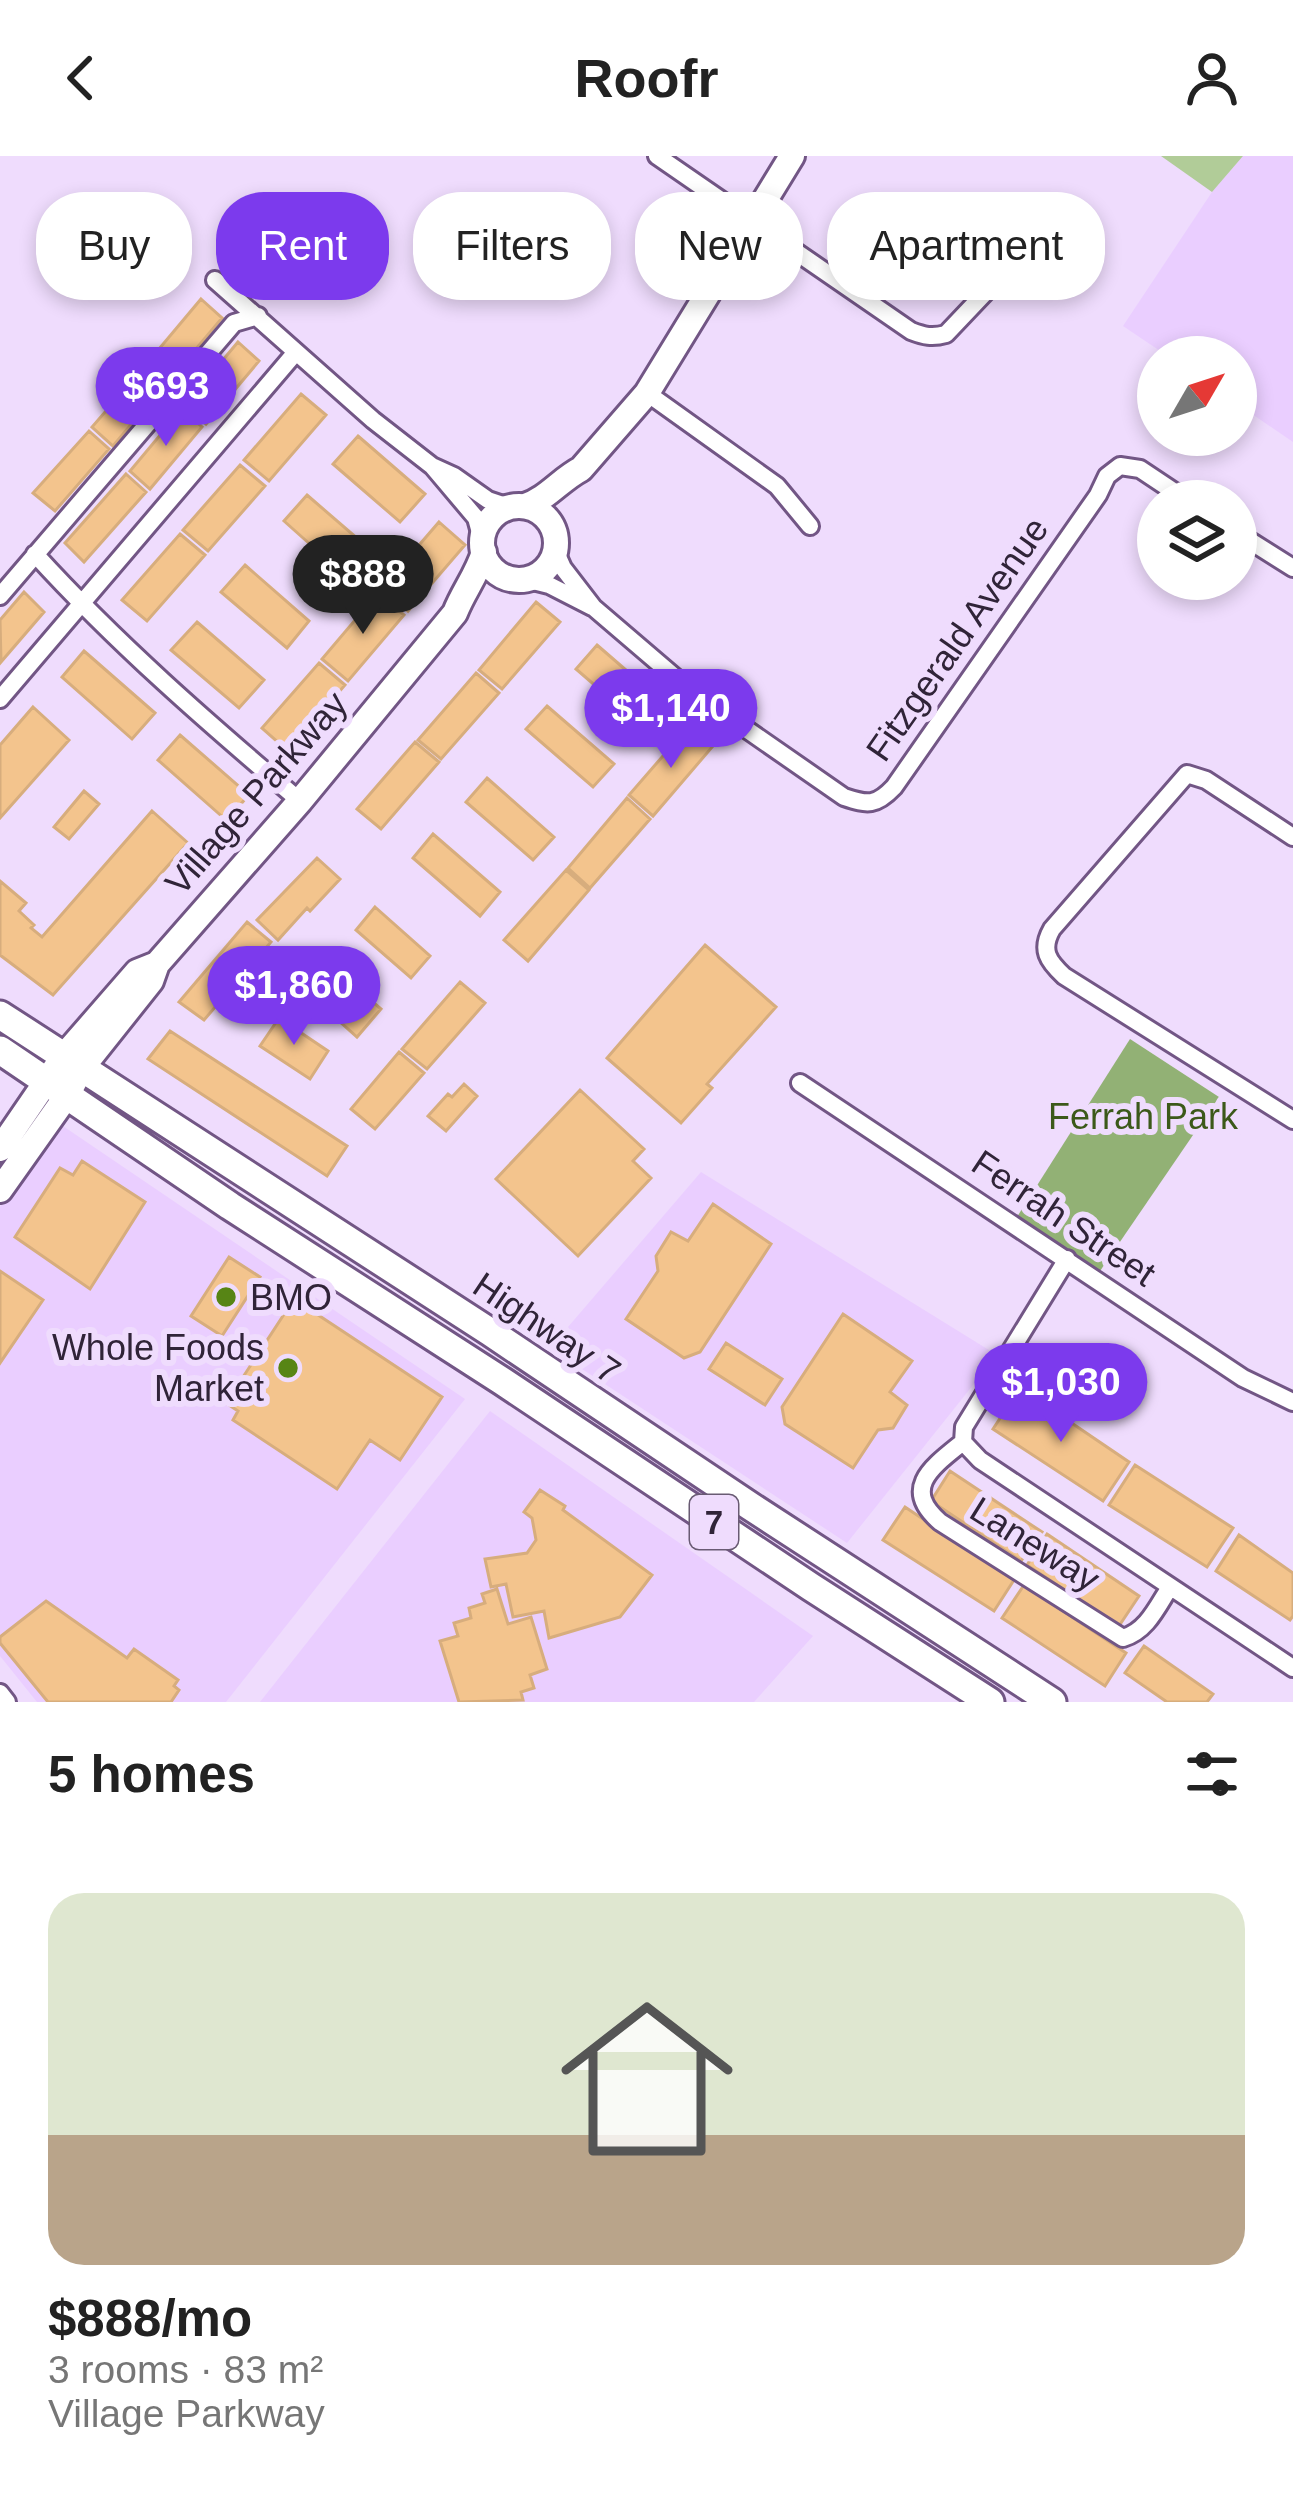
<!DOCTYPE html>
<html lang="en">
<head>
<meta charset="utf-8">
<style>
  :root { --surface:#fff; --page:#f6f6f6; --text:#222; --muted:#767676; --line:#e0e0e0; --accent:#7c3aed }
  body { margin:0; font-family:Arial,sans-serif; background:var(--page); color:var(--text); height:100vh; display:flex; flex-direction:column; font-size:45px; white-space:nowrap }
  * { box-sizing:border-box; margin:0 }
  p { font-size:39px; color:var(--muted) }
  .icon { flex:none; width:66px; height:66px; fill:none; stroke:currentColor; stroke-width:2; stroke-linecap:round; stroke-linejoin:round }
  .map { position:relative; height:1546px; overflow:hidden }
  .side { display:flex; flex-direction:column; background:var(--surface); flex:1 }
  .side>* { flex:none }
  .banner { position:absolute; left:36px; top:36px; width:1221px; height:108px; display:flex; gap:24px }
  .needle { width:78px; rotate:51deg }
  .buttons { position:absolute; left:1137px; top:180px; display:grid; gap:24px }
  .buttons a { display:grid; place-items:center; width:120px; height:120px; border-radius:50%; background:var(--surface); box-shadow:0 6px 18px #0003; font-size:60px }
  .price { position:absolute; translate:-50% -102px; padding:0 27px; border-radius:42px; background:var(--accent); color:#fff; font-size:39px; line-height:78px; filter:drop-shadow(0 3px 6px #0008) }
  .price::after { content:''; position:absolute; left:50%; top:72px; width:36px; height:27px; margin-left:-18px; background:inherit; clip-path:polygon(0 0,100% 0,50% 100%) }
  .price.active { background:#222; color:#fff }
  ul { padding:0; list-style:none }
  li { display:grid; align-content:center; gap:24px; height:636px; padding:0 48px }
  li+li { border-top:3px solid var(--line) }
  li span { display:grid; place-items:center; height:372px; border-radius:36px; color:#555 }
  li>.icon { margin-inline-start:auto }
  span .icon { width:216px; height:216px; fill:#fffc; stroke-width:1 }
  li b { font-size:51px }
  h2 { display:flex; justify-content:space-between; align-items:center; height:144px; padding:0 48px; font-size:51px }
  .chip { padding:0 42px; border-radius:48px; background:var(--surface); box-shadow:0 6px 18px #0003; font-size:42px; line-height:108px }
  .chip.active { background:var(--accent); color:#fff }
  header { display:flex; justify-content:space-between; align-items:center; height:156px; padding:0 48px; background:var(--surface); font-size:54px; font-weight:700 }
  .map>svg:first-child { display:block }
  .built { fill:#eaceff }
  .green { fill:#b1cc98 }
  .forest { fill:#92b175 }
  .building { fill:#f3c48d; stroke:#d7ad7d; stroke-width:3 }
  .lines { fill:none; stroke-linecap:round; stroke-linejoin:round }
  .street-casing { stroke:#725685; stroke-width:22 }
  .secondary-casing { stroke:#725685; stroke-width:30 }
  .primary-casing { stroke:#725685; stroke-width:33 }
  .street { stroke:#fff; stroke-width:16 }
  .secondary { stroke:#fff; stroke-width:24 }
  .primary { stroke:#fff; stroke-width:27 }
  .poi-dot { fill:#578515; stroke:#efdcfd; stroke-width:4.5 }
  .labels { text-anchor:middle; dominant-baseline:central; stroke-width:12; stroke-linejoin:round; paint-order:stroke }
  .shield { fill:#efdcfd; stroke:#695b73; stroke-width:3 }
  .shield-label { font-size:33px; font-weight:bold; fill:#302438 }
  .street-label { font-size:36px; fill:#302438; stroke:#efdcfd }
  .park-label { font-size:36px; fill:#3c591a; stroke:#efdcfd }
  .poi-label { font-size:36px; fill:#302438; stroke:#efdcfd; text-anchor:start }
</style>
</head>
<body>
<header><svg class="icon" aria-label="back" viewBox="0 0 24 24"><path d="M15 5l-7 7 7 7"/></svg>Roofr<svg class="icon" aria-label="person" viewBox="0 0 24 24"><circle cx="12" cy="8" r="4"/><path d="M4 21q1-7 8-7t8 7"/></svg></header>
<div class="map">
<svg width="1293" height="1546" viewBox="0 0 1293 1546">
  <rect width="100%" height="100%" fill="#efdcfd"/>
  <!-- built -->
  <path class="built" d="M 1243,0 L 1293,0 L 1293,286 L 1236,247 L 1236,201 L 1169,201 L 1123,170 L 1212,36 Z
    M 60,968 L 465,1243 L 226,1546 L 37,1546 L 0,1500 L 0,1051 Z
    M 701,1016 L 997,1199 L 847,1387 L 550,1192 Z
    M 490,1255 L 813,1480 L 754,1546 L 260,1546 Z"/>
  <!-- green -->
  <path class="green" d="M 1161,0 L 1243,0 L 1212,36 Z"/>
  <!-- forest -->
  <path class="forest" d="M 1130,883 L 1219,941 L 1098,1118 L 1015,1064 Z"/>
  <!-- building -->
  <path class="building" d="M 201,143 L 222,162 L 169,225 L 148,206 Z
    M 238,186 L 259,205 L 206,268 L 185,249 Z
    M 145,210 L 165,228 L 113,290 L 92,271 Z
    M 301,238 L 326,259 L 269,325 L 244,304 Z
    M 182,253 L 202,271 L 150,333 L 130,315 Z
    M 89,275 L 109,293 L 55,355 L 33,337 Z
    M 358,280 L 425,338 L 400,366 L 333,308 Z
    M 240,309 L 265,330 L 208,395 L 183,374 Z
    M 126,318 L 146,336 L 84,406 L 65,387 Z
    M 307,339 L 373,396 L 349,423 L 284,365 Z
    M 439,366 L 465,389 L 408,455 L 382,432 Z
    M 180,378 L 205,399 L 147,465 L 122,444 Z
    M 245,409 L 309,465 L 287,492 L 221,436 Z
    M 24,436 L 44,456 L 1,506 L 0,464 Z
    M 378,437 L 404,459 L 348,525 L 322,503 Z
    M 536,446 L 560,466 L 502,533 L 479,514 Z
    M 197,466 L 264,524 L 239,552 L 171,494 Z
    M 597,489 L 664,547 L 643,571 L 576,513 Z
    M 84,495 L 155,557 L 132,583 L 62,521 Z
    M 319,507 L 345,529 L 288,595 L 262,572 Z
    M 476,517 L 499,537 L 441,603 L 418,584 Z
    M 547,550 L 614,608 L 593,631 L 526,573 Z
    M 33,551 L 69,584 L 0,662 L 0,589 Z
    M 689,570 L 713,590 L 653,660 L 629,639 Z
    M 180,579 L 249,639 L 226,664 L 158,604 Z
    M 415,586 L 439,606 L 381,673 L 357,653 Z
    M 487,622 L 554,681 L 533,704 L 466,646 Z
    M 84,635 L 99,648 L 69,683 L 54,671 Z
    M 627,642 L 650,663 L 590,732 L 568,712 Z
    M 152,655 L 188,687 L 53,839 L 0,799 L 0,725 L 26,747 L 19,755 L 34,769 L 31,772 L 42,781 Z
    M 433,678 L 500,736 L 480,760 L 413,702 Z
    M 317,702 L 340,723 L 310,755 L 307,752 L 278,784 L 257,764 Z
    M 566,714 L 589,734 L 528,805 L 504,784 Z
    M 375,751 L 430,800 L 411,822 L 356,774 Z
    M 247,766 L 271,786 L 204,864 L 179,846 Z
    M 705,789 L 776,851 L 707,928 L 712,932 L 681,967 L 607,902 Z
    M 325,805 L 381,853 L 357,881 L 301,831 Z
    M 460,826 L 485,847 L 427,913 L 402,893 Z
    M 279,862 L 328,895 L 310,923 L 260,890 Z
    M 170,875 L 347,990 L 327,1020 L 148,903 Z
    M 399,896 L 424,917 L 375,973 L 351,953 Z
    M 464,928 L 477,940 L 446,975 L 428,960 L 448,938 L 452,941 Z
    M 580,934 L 644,993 L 633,1005 L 651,1022 L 578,1100 L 496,1023 Z
    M 82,1005 L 145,1046 L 90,1133 L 15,1081 L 60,1012 L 73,1019 Z
    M 713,1048 L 771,1088 L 700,1196 L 684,1202 L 626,1163 L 658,1115 L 656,1100 L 671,1076 L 688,1085 Z
    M 229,1101 L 260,1121 L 222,1180 L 191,1160 Z
    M 0,1115 L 43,1144 L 0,1207 Z
    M 294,1143 L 442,1241 L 400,1304 L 370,1284 L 337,1333 L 233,1264 L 238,1255 L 226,1247 Z
    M 843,1158 L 912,1205 L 890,1236 L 907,1249 L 893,1272 L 878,1274 L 853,1312 L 785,1268 L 782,1251 Z
    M 726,1187 L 782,1223 L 765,1249 L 709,1213 Z
    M 1020,1232 L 1129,1306 L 1103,1345 L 993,1273 Z
    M 1135,1309 L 1233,1372 L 1207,1411 L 1109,1349 Z
    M 950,1315 L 1042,1376 L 1021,1405 L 931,1345 Z
    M 540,1334 L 565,1350 L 563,1354 L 652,1419 L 620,1461 L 549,1482 L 544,1455 L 513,1461 L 506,1428 L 491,1431 L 485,1403 L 527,1397 L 536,1384 L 532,1362 L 524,1356 Z
    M 905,1351 L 1014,1424 L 994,1455 L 883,1384 Z
    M 1047,1378 L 1139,1440 L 1119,1470 L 1027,1409 Z
    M 1239,1379 L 1293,1417 L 1293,1460 L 1290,1464 L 1216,1415 Z
    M 1024,1429 L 1126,1497 L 1105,1530 L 1002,1462 Z
    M 497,1433 L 508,1468 L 531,1461 L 547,1513 L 530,1519 L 534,1532 L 521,1536 L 523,1544 L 459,1546 L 440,1485 L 458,1480 L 454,1467 L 471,1462 L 469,1452 L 485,1447 L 482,1438 Z
    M 46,1445 L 127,1502 L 134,1493 L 178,1524 L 174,1530 L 179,1534 L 171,1546 L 48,1546 L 0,1487 L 0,1481 Z
    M 1144,1490 L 1213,1538 L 1207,1546 L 1167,1546 L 1125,1517 Z"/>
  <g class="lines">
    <!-- street casing -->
    <g class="street-casing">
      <path id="street" d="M 657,0 L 911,175 C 924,180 932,182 946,178 L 1018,102 L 1043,61
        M 215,124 L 373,264 L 432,310 L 454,320 L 488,344 L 509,351
        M 647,237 L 777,330 L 810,370
        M 433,311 L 476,362 L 482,384
        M 1236,376 L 1293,412
        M 555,394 L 563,412 L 593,451 L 690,534 L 844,641 C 868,649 876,650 894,631 L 1098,339 L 1107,320 L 1120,310 L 1140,313 L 1188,345
        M 35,398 C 116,487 208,567 300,645
        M 525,423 L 549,429 L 592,451
        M 0,440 L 234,167 L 258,160
        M 0,543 L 296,196
        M 1293,681 L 1206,624 L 1187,618 L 1052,773 C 1040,794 1048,805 1064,820 L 1293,964
        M 800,927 L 1243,1222 L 1293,1246
        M 1067,1103 L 964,1271 L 963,1286 L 980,1304 L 1293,1512
        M 963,1286 C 932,1311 901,1332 940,1366 L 1123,1482 C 1147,1475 1157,1451 1170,1431
        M 0,1537 L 7,1546"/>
    </g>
    <!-- secondary casing -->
    <g class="secondary-casing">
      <path id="secondary" d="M 525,350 C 548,342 560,324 581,313 L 647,237 L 792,0
        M482 387a37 37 0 1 1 74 0a37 37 0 1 1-74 0Z
        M 0,993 L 63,901 L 137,816 L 157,808
        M 0,1034 L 68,938 L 81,913 L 151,825 L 157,808 L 300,645 L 455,457 C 463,436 477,419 484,396"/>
    </g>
    <!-- primary casing -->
    <g class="primary-casing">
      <path id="primary" d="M 0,859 L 490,1176 L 750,1350 L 1052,1546
        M 0,894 L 230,1050 L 502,1225 L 811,1431 L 990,1546"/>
    </g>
    <!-- street -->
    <use href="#street" class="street"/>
    <!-- secondary -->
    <use href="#secondary" class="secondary"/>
    <!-- primary -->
    <use href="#primary" class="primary"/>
  </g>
  <!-- markers -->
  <g class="poi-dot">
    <circle cx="226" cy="1141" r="12"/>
    <circle cx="288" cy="1212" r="12"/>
  </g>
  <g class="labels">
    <!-- shield labels -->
    <rect class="shield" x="690" y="1339" width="48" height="54" rx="9"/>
    <g class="shield-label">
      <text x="714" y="1366">7</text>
    </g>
    <!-- street labels -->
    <g class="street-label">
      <text transform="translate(957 483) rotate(-55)">Fitzgerald Avenue</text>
      <text transform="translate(256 637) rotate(-49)">Village Parkway</text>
      <text transform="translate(1064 1062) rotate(34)">Ferrah Street</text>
      <text transform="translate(547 1172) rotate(34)">Highway 7</text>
      <text transform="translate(1035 1388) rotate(32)">Laneway</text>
    </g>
    <!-- park labels -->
    <g class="park-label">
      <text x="1143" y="960">Ferrah Park</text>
    </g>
    <!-- poi labels -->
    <g class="poi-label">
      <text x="250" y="1141">BMO</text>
      <text x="264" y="1191" text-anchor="end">Whole Foods<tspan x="264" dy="41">Market</tspan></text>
    </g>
  </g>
</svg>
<div class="buttons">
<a><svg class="needle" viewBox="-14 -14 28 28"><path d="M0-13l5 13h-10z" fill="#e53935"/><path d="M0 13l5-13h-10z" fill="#767676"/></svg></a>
<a><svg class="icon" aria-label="layers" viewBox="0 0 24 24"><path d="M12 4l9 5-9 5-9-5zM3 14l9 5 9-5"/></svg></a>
</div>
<b class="price" style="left:166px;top:293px">$693</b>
<b class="price active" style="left:363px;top:481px">$888</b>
<b class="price" style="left:671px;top:615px">$1,140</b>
<b class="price" style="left:294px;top:892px">$1,860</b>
<b class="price" style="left:1061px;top:1289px">$1,030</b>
<div class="banner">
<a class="chip">Buy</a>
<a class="chip active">Rent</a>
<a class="chip">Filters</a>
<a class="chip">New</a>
<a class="chip">Apartment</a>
</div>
</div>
<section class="side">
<h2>5 homes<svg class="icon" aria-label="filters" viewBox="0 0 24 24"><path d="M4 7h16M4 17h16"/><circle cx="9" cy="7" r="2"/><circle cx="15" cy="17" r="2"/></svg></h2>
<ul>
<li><span style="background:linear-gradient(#dfe7d0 65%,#b9a48a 0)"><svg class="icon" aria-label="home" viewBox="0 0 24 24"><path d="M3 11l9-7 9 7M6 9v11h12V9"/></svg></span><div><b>$888/mo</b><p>3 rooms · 83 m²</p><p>Village Parkway</p></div></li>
</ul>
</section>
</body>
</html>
